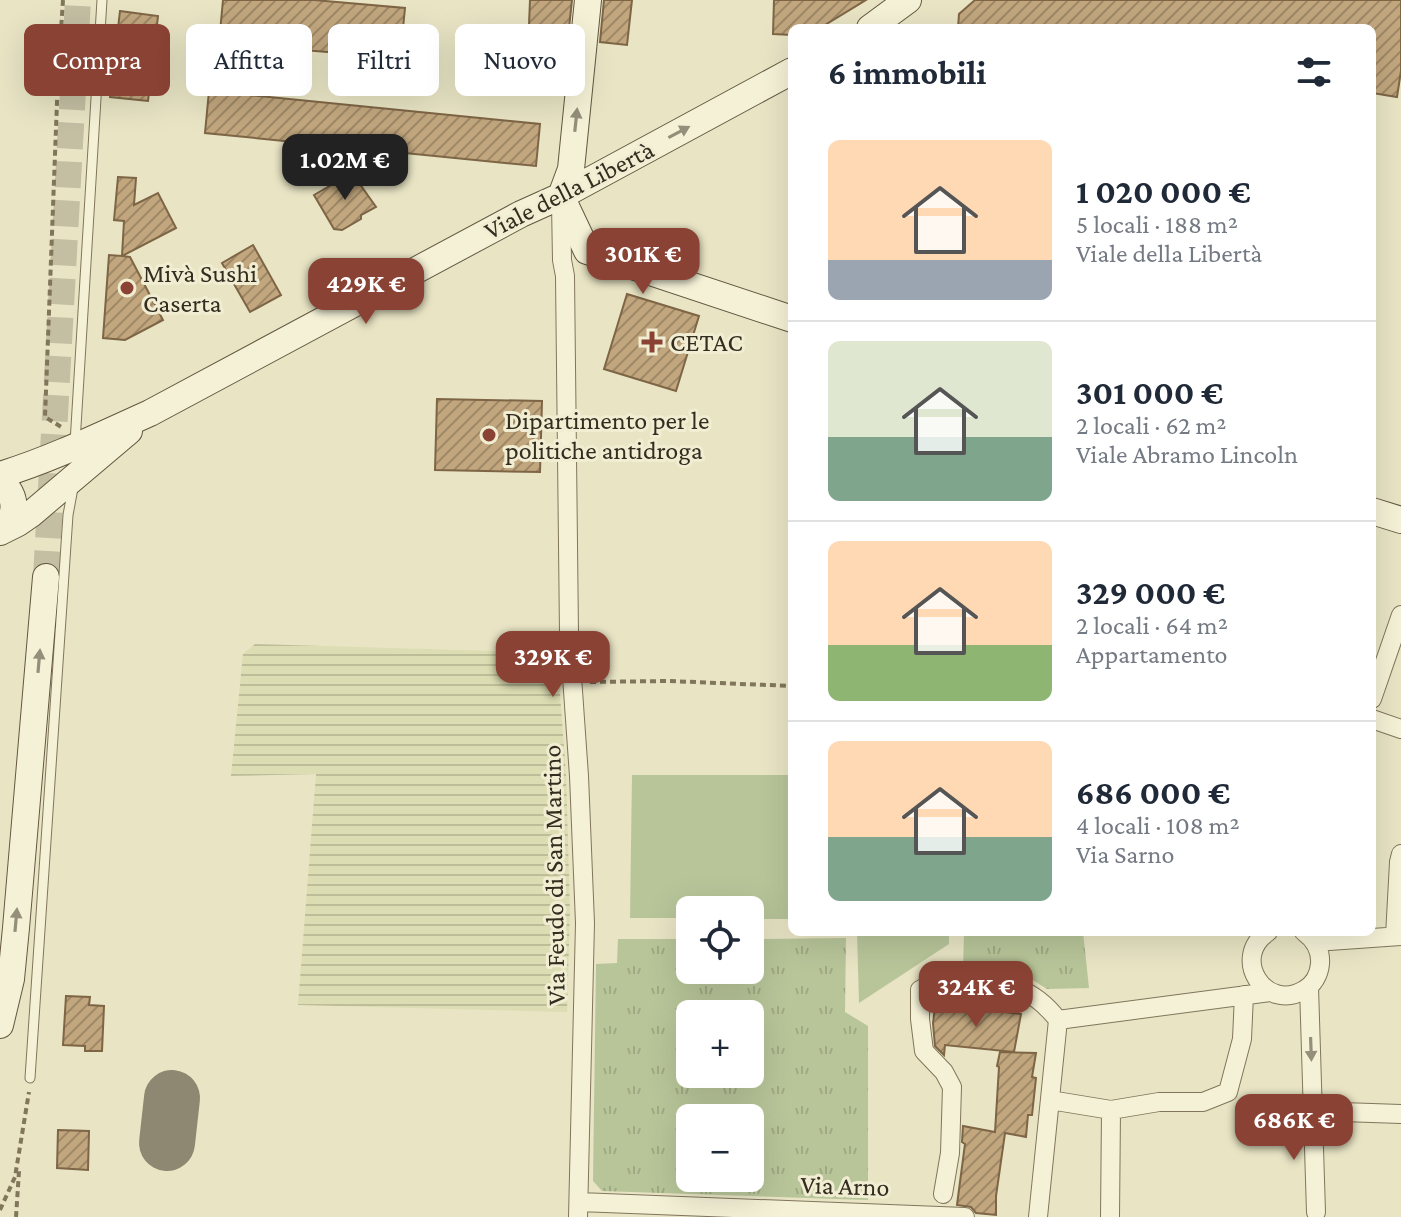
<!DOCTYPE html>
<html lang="it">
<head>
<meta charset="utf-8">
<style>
  :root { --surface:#fff; --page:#f2f2f3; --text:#1f2937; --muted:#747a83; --line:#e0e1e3; --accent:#894233 }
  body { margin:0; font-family:"Crimson Pro",serif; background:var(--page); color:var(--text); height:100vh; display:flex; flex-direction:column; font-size:30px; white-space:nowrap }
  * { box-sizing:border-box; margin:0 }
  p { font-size:26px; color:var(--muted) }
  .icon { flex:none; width:44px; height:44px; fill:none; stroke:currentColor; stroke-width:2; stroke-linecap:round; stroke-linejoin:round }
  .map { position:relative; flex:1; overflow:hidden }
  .panel { position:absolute; left:788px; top:24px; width:588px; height:912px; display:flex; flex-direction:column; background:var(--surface); border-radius:12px; box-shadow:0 8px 32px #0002 }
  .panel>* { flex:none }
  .guide { position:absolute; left:24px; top:24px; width:644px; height:72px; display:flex; gap:16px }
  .buttons { position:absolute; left:676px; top:896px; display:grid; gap:16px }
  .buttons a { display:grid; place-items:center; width:88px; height:88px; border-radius:12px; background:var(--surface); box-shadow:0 8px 32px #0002; font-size:40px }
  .price { position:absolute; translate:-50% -68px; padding:0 18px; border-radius:16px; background:var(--accent); color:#fff; font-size:26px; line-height:52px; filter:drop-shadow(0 2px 4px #0008) }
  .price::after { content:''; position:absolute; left:50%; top:48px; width:24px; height:18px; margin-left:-12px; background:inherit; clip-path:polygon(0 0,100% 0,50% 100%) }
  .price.current { background:#222; color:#fff }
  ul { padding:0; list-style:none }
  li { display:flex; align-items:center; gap:24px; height:200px; padding:0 40px }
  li+li { border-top:2px solid var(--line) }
  li span { display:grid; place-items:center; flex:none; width:224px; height:160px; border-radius:12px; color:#555 }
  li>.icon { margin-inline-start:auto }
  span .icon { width:96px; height:96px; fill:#fffc; stroke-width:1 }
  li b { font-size:34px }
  h2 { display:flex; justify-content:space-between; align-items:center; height:96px; padding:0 40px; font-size:34px }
  .tag { padding:0 28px; border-radius:12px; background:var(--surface); box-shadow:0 8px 32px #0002; font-size:28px; line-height:72px }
  .tag.current { background:var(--accent); color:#fff }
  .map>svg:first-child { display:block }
  .farmland { fill:url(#farmland-rules) }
  .grass { fill:url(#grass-tufts); fill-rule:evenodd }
  .pitch { fill:#b8c599 }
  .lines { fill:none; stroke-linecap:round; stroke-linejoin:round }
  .taxiway { stroke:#8e8872; stroke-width:56 }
  .building { fill:url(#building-hatch); stroke:#7d6545; stroke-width:2 }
  .secondary-tunnel { stroke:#c4bfa3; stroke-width:26; stroke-dasharray:26 13; stroke-linecap:butt }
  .lane-casing { stroke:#81765c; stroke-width:11 }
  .street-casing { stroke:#81765c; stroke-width:20 }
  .secondary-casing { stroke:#635740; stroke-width:28 }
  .path { stroke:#81765c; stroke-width:4; stroke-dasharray:6 4; stroke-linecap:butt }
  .lane { stroke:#f4f1d6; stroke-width:9 }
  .street { stroke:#f4f1d6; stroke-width:18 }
  .secondary { stroke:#f4f1d6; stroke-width:26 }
  .oneway { fill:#948e7a }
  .poi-dot { fill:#894233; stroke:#f1edd2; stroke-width:3 }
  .labels { text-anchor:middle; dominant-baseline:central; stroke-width:6; stroke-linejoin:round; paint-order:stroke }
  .street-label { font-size:26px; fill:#332c1f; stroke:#f1edd2 }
  .poi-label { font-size:26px; fill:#332c1f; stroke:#f1edd2; text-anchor:start }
</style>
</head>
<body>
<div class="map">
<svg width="1401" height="1217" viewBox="0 0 1401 1217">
  <defs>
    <pattern id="farmland-rules" width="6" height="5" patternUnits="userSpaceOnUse" patternTransform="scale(2)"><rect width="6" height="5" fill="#dcddb2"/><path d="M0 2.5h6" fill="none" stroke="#bdbe99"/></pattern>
    <pattern id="grass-tufts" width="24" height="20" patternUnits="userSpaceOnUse" patternTransform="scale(2)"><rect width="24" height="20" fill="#b8c599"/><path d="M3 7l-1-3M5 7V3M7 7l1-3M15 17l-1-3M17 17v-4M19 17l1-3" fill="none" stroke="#9fa983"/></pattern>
    <pattern id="building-hatch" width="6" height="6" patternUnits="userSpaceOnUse" patternTransform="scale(2)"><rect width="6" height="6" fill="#c2a77e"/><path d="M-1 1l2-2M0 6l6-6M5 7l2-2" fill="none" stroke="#9e8867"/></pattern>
  </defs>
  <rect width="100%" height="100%" fill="#e8e4c4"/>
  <!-- farmland -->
  <path class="farmland" d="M 255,644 L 557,653 L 566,774 L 570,911 L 567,1012 L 298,1005 L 316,774 L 231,776 L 243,654 Z"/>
  <!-- grass -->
  <path class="grass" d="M 964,932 L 1083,932 L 1089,988 L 1047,989 L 1020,972 L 963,971 Z
    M 846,938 L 845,1012 L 868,1026 L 868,1200 L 602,1191 L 593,1181 L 596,964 L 617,963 L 618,939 L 690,939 L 690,970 L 750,970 L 750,939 ZM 690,1014 L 750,1014 L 750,1074 L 690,1074 ZM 690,1118 L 750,1118 L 750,1178 L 690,1178 Z"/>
  <!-- pitch -->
  <path class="pitch" d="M 632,775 L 792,775 L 792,919 L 750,919 L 750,910 L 690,910 L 690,918 L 630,918 Z
    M 857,932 L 949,932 L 949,944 L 859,1003 Z"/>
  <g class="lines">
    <!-- taxiway -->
    <path class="taxiway" d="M 167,1143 L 172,1098"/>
  </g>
  <!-- building -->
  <path class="building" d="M 223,0 L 314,0 L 405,8 L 400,58 L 219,43 Z
    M 530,0 L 572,0 L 569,28 L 529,25 Z
    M 604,0 L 632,0 L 627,45 L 600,42 Z
    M 774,0 L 866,0 L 820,28 L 792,28 L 792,35 L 773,34 Z
    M 975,0 L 1401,0 L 1401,71 L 1397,97 L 1372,93 L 1372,28 L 958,28 L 959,14 Z
    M 120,11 L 158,16 L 148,101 L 110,97 Z
    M 209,91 L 540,124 L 536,166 L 205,133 Z
    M 352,173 L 376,207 L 361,215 L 361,219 L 342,230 L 334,229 L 314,195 Z
    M 118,177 L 136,178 L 134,205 L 158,193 L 176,228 L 122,256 L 130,257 L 163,320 L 125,340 L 103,338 L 109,255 L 122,256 L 124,221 L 114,220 Z
    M 253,245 L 281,295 L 250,312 L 222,263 Z
    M 627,294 L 699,316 L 676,391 L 604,369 Z
    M 437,399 L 542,401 L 540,472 L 435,470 Z
    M 66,996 L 90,997 L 89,1005 L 104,1006 L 102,1051 L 85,1051 L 85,1046 L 63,1045 Z
    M 935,1008 L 1005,1012 L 1021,1014 L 1014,1052 L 945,1045 L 944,1055 L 935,1046 L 933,1023 Z
    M 1000,1052 L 1036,1053 L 1032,1077 L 1036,1078 L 1032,1115 L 1028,1115 L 1026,1137 L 1005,1133 L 996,1196 L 996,1215 L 976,1213 L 971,1207 L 957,1205 L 965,1144 L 962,1142 L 963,1126 L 995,1132 L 999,1067 L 997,1066 Z
    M 58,1130 L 89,1131 L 88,1170 L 57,1168 Z"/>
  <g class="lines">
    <!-- secondary-tunnel -->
    <path class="secondary-tunnel" d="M 46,577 L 78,0"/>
    <!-- lane casing -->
    <g class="lane-casing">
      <path id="lane" d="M 75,443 L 102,0
        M 30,1078 L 68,515 L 73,488"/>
    </g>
    <!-- street casing -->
    <g class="street-casing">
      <path id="street" d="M 561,203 L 562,260 L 565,276 L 569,634 L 579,776 L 585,923 L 578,1217
        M 1372,699 L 1401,615
        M 1372,719 L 1401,729
        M 1268,932 C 1230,957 1265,1013 1304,990 C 1313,985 1319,975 1320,964 C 1321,951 1315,940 1304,932
        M 1395,936 L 1399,862 L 1401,854
        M 1315,942 L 1401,936
        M 1309,987 L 1316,1212
        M 1050,1100 L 1111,1110 L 1110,1217
        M 1111,1110 L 1159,1102 L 1203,1102 L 1228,1092 L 1242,1039 L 1244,995
        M 1313,1111 L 1401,1114
        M 943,1194 L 950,1153 L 952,1087 L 944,1072 L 924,1051 L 920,1019 L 920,990 C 936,980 945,983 963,984 C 1006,985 1029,983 1058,1020
        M 579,1202 L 965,1217
        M 1038,1217 L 1058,1020 L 1270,992"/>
    </g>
    <!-- secondary casing -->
    <g class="secondary-casing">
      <path id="secondary" d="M 870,28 L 908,0
        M 561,196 L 587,251 L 792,319
        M 561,196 L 571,169 L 588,0
        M 0,475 C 52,459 101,435 150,413 L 521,214 L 561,196 L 792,71
        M 0,481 C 18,496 18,517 0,532
        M 1372,511 L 1401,520
        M 0,532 L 18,523 L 31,514 L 129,431
        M 0,1025 L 11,979 L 16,928 L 46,577"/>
    </g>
    <!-- path -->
    <path class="path" d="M 63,0 L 58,76 L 45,417 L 63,428
      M 590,682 L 669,681 L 792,686
      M 0,1210 L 15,1177 L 29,1092
      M 16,1217 L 19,1171"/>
    <!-- lane -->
    <use href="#lane" class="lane"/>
    <!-- street -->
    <use href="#street" class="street"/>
    <!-- secondary -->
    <use href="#secondary" class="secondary"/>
  </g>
  <!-- one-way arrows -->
  <defs><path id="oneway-solid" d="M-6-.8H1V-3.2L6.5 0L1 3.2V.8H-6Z" transform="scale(2)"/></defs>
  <g class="oneway">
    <use href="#oneway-solid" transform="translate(576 120) rotate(-84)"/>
    <use href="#oneway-solid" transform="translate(679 132) rotate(-28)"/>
    <use href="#oneway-solid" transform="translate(39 661) rotate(-85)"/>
    <use href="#oneway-solid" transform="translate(16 920) rotate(-85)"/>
    <use href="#oneway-solid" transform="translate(1311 1049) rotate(88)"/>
  </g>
  <!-- markers -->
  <g class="poi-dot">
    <circle cx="127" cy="288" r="8"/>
    <path d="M648 330h8v8h8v8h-8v8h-8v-8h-8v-8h8z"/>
    <circle cx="489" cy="435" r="8"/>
  </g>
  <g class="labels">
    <!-- street labels -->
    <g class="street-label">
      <text transform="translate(569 190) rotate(-27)">Viale della Libertà</text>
      <text transform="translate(554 875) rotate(-91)">Via Feudo di San Martino</text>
      <text transform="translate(845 1186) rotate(2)">Via Arno</text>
    </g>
    <!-- poi labels -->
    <g class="poi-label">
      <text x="143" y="273">Mivà Sushi<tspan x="143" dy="30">Caserta</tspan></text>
      <text x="670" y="342">CETAC</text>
      <text x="505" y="420">Dipartimento per le<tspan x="505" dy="30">politiche antidroga</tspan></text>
    </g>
  </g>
</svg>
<div class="buttons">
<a><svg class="icon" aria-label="locate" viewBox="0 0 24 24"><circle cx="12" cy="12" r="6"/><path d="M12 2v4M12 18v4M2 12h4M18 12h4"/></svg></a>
<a>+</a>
<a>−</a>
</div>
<b class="price current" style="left:345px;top:202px">1.02M €</b>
<b class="price" style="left:643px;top:296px">301K €</b>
<b class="price" style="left:366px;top:326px">429K €</b>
<b class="price" style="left:553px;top:699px">329K €</b>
<b class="price" style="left:976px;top:1029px">324K €</b>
<b class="price" style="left:1294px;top:1162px">686K €</b>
<div class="guide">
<a class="tag current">Compra</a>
<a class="tag">Affitta</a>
<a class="tag">Filtri</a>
<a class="tag">Nuovo</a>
</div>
<section class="panel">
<h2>6 immobili<svg class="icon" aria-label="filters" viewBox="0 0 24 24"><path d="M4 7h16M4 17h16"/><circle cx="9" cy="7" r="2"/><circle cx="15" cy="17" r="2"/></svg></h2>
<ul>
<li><span style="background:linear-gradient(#ffd9b3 75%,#9aa5b1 0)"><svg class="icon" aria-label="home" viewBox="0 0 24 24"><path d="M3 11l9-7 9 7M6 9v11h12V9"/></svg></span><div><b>1 020 000 €</b><p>5 locali · 188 m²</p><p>Viale della Libertà</p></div></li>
<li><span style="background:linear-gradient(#dfe7d0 60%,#7fa58c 0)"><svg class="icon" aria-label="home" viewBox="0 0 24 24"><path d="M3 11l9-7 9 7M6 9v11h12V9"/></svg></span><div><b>301 000 €</b><p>2 locali · 62 m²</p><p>Viale Abramo Lincoln</p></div></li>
<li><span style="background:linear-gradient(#ffd9b3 65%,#8fb573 0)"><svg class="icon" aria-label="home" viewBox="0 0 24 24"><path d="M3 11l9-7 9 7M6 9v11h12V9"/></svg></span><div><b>329 000 €</b><p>2 locali · 64 m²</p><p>Appartamento</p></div></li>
<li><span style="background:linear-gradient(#ffd9b3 60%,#7fa58c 0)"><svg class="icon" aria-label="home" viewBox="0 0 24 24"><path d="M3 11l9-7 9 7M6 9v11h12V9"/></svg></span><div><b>686 000 €</b><p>4 locali · 108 m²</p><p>Via Sarno</p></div></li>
</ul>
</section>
</div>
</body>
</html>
